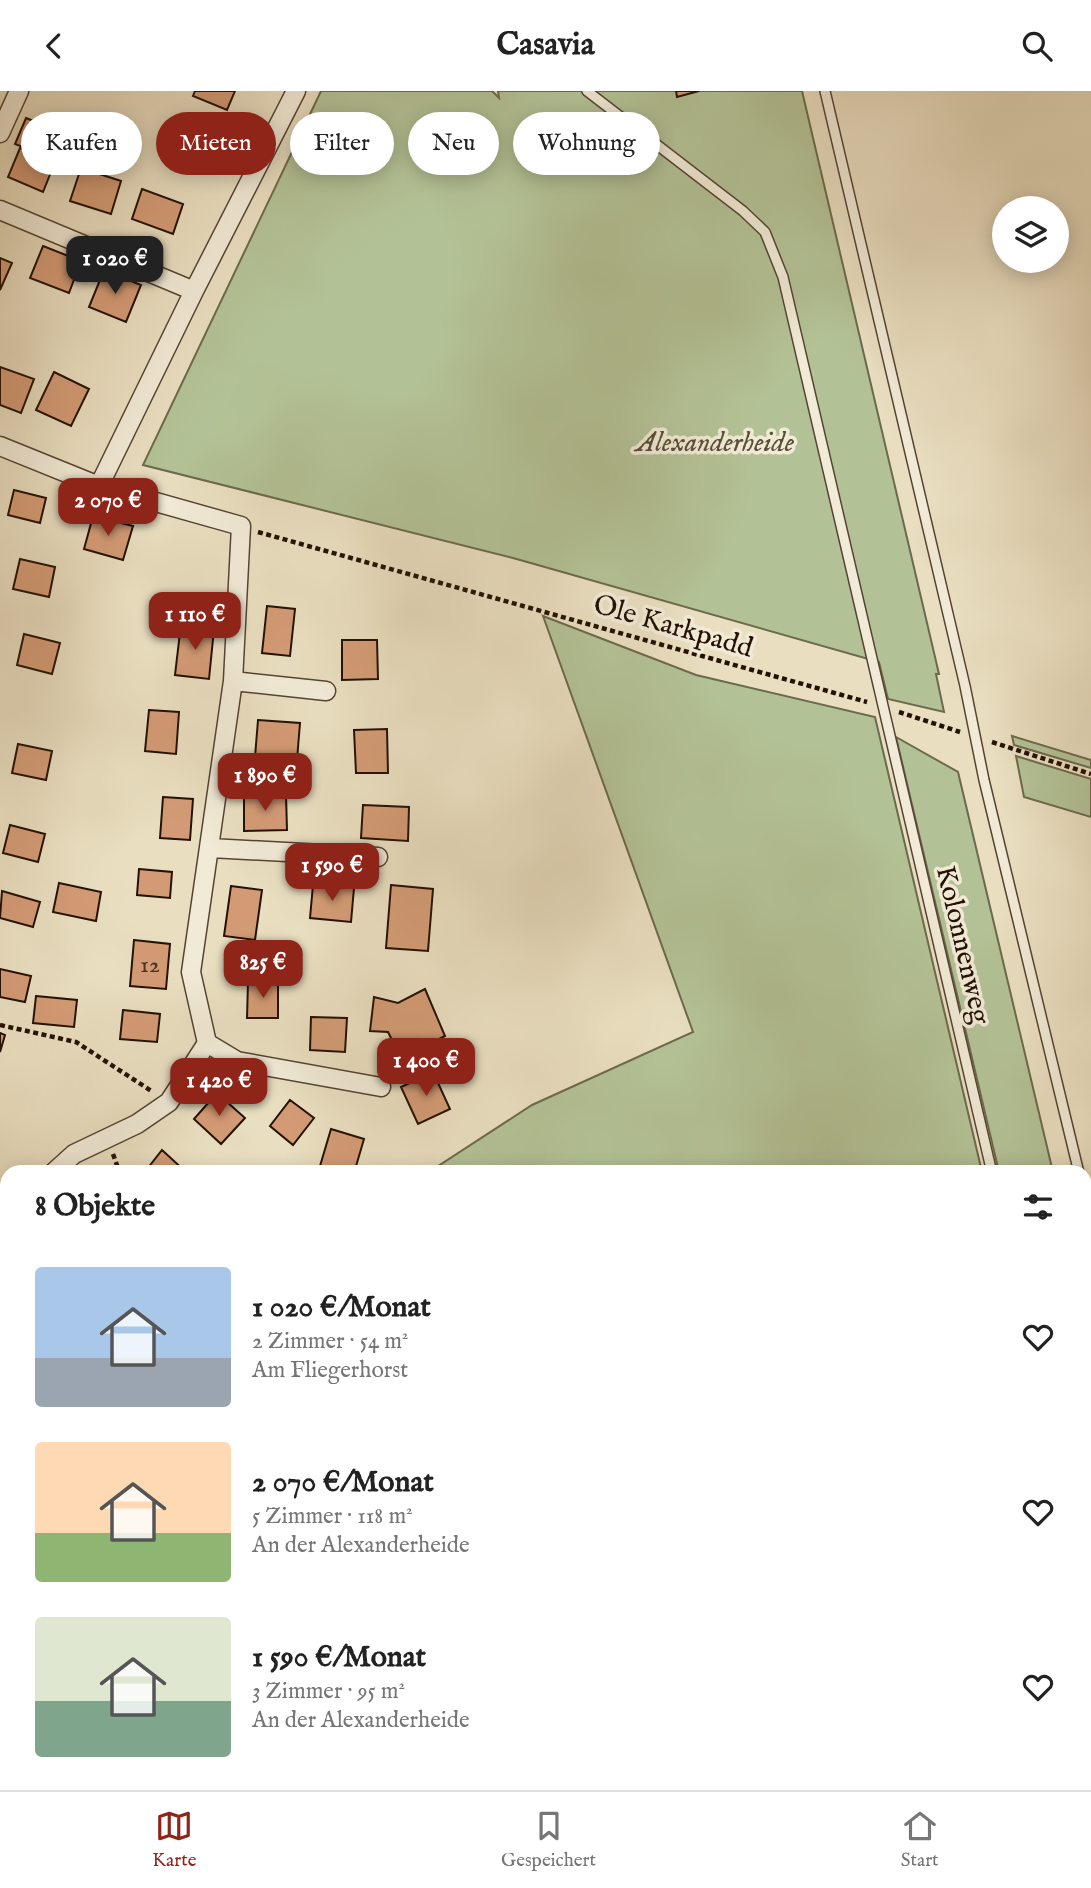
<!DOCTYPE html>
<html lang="de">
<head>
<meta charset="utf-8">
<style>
  :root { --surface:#fff; --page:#f6f6f6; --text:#222; --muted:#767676; --line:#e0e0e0; --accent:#8f2418 }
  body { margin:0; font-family:"IM FELL English",serif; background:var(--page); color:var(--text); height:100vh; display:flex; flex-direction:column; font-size:26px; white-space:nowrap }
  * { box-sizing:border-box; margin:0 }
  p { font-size:23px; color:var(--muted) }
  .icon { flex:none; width:38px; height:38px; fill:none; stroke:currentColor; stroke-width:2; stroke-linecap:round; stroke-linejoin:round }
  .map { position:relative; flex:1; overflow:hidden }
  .sheet { position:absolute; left:0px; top:1074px; width:1092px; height:625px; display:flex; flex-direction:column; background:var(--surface); border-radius:21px 21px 0 0; box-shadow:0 4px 18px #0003 }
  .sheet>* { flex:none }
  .hud { position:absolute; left:21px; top:21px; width:700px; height:63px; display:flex; gap:14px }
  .buttons { position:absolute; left:992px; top:105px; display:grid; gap:14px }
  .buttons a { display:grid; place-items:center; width:77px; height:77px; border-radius:50%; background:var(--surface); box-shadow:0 4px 18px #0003; font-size:35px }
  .price { position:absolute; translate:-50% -60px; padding:0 16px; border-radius:14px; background:var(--accent); color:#fff; font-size:23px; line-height:46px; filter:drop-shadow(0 2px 4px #0008) }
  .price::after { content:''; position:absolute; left:50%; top:42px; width:21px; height:16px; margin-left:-10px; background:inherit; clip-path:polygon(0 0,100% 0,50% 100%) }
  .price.selected { background:#222; color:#fff }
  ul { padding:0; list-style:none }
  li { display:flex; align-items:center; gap:21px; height:175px; padding:0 35px }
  li span { display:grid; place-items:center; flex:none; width:196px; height:140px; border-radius:7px; color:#555 }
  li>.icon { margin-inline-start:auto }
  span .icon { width:84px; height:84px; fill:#fffc; stroke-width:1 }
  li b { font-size:30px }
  h2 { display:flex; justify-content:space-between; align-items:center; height:84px; padding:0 35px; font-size:30px }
  .tag { padding:0 24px; border-radius:32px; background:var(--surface); box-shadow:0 4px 18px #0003; font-size:24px; line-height:63px }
  .tag.selected { background:var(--accent); color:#fff }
  header { display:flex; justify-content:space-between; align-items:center; height:91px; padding:0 35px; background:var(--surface); font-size:32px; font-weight:700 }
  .menu { display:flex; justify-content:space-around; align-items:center; height:98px; border-top:2px solid var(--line); background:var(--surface); font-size:19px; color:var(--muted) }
  .menu a { display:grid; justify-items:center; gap:4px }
  .menu .selected { color:var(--accent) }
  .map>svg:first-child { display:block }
  .green { fill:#b3c296; stroke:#6c6a4c; stroke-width:2 }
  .water { fill:#97bcb2; stroke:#69786c; stroke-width:2 }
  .building { fill:#d39b75; stroke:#241103; stroke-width:2 }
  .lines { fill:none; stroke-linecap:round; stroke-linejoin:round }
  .service-casing { stroke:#554432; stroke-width:12 }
  .minor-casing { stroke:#554432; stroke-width:21 }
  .path { stroke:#241103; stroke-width:4.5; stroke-dasharray:5 3.5; stroke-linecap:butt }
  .service { stroke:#f1ead6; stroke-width:9 }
  .minor { stroke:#f1ead6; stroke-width:18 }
  .labels { text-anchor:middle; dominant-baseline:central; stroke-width:7; stroke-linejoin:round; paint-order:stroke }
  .number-label { font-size:24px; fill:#503420 }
  .park-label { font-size:28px; font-style:italic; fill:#564f36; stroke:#f1ead6 }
  .street-label { font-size:28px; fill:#241103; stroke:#f1ead6 }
</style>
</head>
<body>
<header><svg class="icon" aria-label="back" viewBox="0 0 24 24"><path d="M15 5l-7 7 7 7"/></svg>Casavia<svg class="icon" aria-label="search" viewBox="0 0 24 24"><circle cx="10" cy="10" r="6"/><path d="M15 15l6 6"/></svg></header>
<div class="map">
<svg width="1091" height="1699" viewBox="0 0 1091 1699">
  <rect width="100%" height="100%" fill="#e9dec0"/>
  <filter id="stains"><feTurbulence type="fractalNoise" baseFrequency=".00286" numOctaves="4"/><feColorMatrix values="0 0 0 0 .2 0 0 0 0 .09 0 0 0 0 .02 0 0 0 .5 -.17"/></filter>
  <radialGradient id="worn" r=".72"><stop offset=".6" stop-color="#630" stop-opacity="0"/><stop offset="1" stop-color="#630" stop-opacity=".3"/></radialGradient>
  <!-- green -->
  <path class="green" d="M 321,0 L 492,0 L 499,7 L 498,0 L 802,0 L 939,583 L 936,583 L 944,621 L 888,608 L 879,571 L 513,467 L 143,374 Z
    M 543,525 L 696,584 L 875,626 L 982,1081 L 429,1081 L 532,1014 L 693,941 Z
    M 1012,645 L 1091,669 L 1091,677 L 1014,654 Z
    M 896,646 L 958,681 L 1053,1081 L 999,1081 Z
    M 1016,665 L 1091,688 L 1091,726 L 1024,706 Z
    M 1085,1217 L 1091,1243 L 1091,1469 L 1085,1444 Z
    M 0,1275 L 7,1277 L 7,1692 L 199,1692 L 179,1699 L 0,1699 Z
    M 1085,1523 L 1091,1548 L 1091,1699 L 485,1699 L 483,1692 L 1085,1692 Z"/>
  <!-- water -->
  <path class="water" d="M 0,1130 L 7,1134 L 7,1251 L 0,1249 Z"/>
  <!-- building -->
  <path class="building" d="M 195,0 L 235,0 L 227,19 L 193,5 Z
    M 676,0 L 699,0 L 677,6 Z
    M 26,27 L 64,42 L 53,68 L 15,53 Z
    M 20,57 L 55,71 L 43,101 L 8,86 Z
    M 81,77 L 121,90 L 111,123 L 70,110 Z
    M 142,98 L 183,113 L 173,143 L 132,128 Z
    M 43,155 L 81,170 L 69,202 L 30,187 Z
    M 0,167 L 12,172 L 0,199 Z
    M 104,179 L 141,194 L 126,231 L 89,216 Z
    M 0,276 L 34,288 L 21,322 L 0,314 Z
    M 54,281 L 89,298 L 71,335 L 36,319 Z
    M 14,399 L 46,407 L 40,432 L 8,424 Z
    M 93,425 L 133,435 L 123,469 L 84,458 Z
    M 20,468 L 55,476 L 49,506 L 13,498 Z
    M 267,515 L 295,518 L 290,565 L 262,562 Z
    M 181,533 L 214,538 L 209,588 L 175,584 Z
    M 24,543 L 60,552 L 52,583 L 17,574 Z
    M 342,549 L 377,549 L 378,588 L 342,589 Z
    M 149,619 L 179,621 L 176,663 L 145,660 Z
    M 258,629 L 300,632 L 297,669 L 255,666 Z
    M 387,638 L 388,682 L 356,682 L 354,639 Z
    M 18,653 L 52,660 L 46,689 L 12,682 Z
    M 244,704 L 286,704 L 287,739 L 244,740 Z
    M 163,706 L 193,708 L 190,749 L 160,747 Z
    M 363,714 L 409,716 L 408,750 L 361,747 Z
    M 10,734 L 45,743 L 38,771 L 3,762 Z
    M 139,778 L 172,781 L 170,807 L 137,804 Z
    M 59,792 L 101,801 L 96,830 L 53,821 Z
    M 313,794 L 354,797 L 351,831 L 310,827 Z
    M 391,794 L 433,798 L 428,860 L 386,857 Z
    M 231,795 L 262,799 L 255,849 L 224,845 Z
    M 2,800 L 40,811 L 33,836 L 0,827 Z
    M 134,849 L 170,853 L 166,898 L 130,895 Z
    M 0,878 L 31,885 L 25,911 L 0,906 Z
    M 248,890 L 278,890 L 278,927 L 247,927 Z
    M 425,898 L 445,945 L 401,967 L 388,941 L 370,940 L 374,906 L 398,912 Z
    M 36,905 L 77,909 L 74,936 L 33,932 Z
    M 123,919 L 160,923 L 157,951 L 120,948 Z
    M 311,926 L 347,927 L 345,961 L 310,959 Z
    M 0,942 L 5,944 L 0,961 Z
    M 433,981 L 450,1018 L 418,1033 L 401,996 Z
    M 217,1002 L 245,1027 L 221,1053 L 194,1028 Z
    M 290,1009 L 314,1027 L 293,1054 L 270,1035 Z
    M 331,1038 L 364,1048 L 354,1082 L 344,1082 L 320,1075 Z
    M 162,1059 L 187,1082 L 144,1082 Z"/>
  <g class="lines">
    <!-- service casing -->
    <g class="service-casing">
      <path id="service" d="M 587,0 L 743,120 L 765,141 L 783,186 L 992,1082
        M 825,0 L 965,595 L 984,689 L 1079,1082
        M 1085,1108 L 1091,1133
        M 1085,1476 L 1091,1502"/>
    </g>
    <!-- minor casing -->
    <g class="minor-casing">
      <path id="minor" d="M 0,42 L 19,0
        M 0,119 L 194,200
        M 0,355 L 99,395 L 241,435 L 233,590 L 191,881 L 207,952 L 169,1011 L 137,1033 L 74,1063 L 53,1082
        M 99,395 L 194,200 L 296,0
        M 233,590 L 326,600
        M 210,757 L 378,766
        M 207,952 L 237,970 L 381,996
        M 224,1699 L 243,1695"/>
    </g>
    <!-- path -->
    <path class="path" d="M 258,441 L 867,611
      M 899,621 L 960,641
      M 992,651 L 1091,683
      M 0,934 L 76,951 L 153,1001
      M 113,1063 L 118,1077 L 124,1082"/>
    <!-- service -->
    <use href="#service" class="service"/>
    <!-- minor -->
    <use href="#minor" class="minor"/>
  </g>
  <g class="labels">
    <!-- number labels -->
    <g class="number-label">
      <text x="150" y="874">12</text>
    </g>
    <!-- park labels -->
    <g class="park-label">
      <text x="715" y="352">Alexanderheide</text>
    </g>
    <!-- street labels -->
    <g class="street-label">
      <text transform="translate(673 536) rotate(16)">Ole Karkpadd</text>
      <text transform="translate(962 854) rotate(77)">Kolonnenweg</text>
    </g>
  </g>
  <rect width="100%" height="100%" filter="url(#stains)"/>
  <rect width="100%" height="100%" fill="url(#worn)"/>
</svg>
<div class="buttons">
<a><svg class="icon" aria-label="layers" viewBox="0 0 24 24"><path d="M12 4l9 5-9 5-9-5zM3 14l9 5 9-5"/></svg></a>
</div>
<b class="price selected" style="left:115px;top:205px">1 020 €</b>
<b class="price" style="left:108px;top:447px">2 070 €</b>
<b class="price" style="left:195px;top:561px">1 110 €</b>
<b class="price" style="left:265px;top:722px">1 890 €</b>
<b class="price" style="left:332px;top:812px">1 590 €</b>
<b class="price" style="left:263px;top:909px">825 €</b>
<b class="price" style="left:426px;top:1007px">1 400 €</b>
<b class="price" style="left:219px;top:1027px">1 420 €</b>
<div class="hud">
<a class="tag">Kaufen</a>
<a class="tag selected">Mieten</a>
<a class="tag">Filter</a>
<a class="tag">Neu</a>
<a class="tag">Wohnung</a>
</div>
<section class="sheet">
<h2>8 Objekte<svg class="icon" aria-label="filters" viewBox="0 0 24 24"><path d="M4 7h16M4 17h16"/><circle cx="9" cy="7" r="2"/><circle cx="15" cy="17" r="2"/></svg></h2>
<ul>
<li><span style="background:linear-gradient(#a9c7e8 65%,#9aa5b1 0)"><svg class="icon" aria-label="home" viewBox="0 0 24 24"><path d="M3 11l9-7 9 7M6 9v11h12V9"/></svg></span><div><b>1 020 €/Monat</b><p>2 Zimmer · 54 m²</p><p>Am Fliegerhorst</p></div><svg class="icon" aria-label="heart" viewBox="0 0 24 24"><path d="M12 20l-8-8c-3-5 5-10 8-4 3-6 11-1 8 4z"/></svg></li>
<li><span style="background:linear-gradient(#ffd9b3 65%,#8fb573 0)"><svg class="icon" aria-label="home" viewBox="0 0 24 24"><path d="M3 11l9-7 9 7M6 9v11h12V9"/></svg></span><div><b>2 070 €/Monat</b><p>5 Zimmer · 118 m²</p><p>An der Alexanderheide</p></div><svg class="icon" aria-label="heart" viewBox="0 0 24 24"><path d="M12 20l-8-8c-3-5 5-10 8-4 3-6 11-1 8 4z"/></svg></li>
<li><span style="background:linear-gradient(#dfe7d0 60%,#7fa58c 0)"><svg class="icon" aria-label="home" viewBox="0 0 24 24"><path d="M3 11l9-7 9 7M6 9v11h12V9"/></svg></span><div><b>1 590 €/Monat</b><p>3 Zimmer · 95 m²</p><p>An der Alexanderheide</p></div><svg class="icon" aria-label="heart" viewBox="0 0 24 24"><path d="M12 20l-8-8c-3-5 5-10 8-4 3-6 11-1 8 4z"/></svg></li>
</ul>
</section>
</div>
<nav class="menu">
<a class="selected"><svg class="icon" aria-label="map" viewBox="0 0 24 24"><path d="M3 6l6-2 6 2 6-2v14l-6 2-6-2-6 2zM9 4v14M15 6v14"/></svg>Karte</a>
<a><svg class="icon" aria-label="saved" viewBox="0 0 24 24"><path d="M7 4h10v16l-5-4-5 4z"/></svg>Gespeichert</a>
<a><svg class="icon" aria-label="home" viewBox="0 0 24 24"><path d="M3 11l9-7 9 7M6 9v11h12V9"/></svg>Start</a>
</nav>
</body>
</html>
